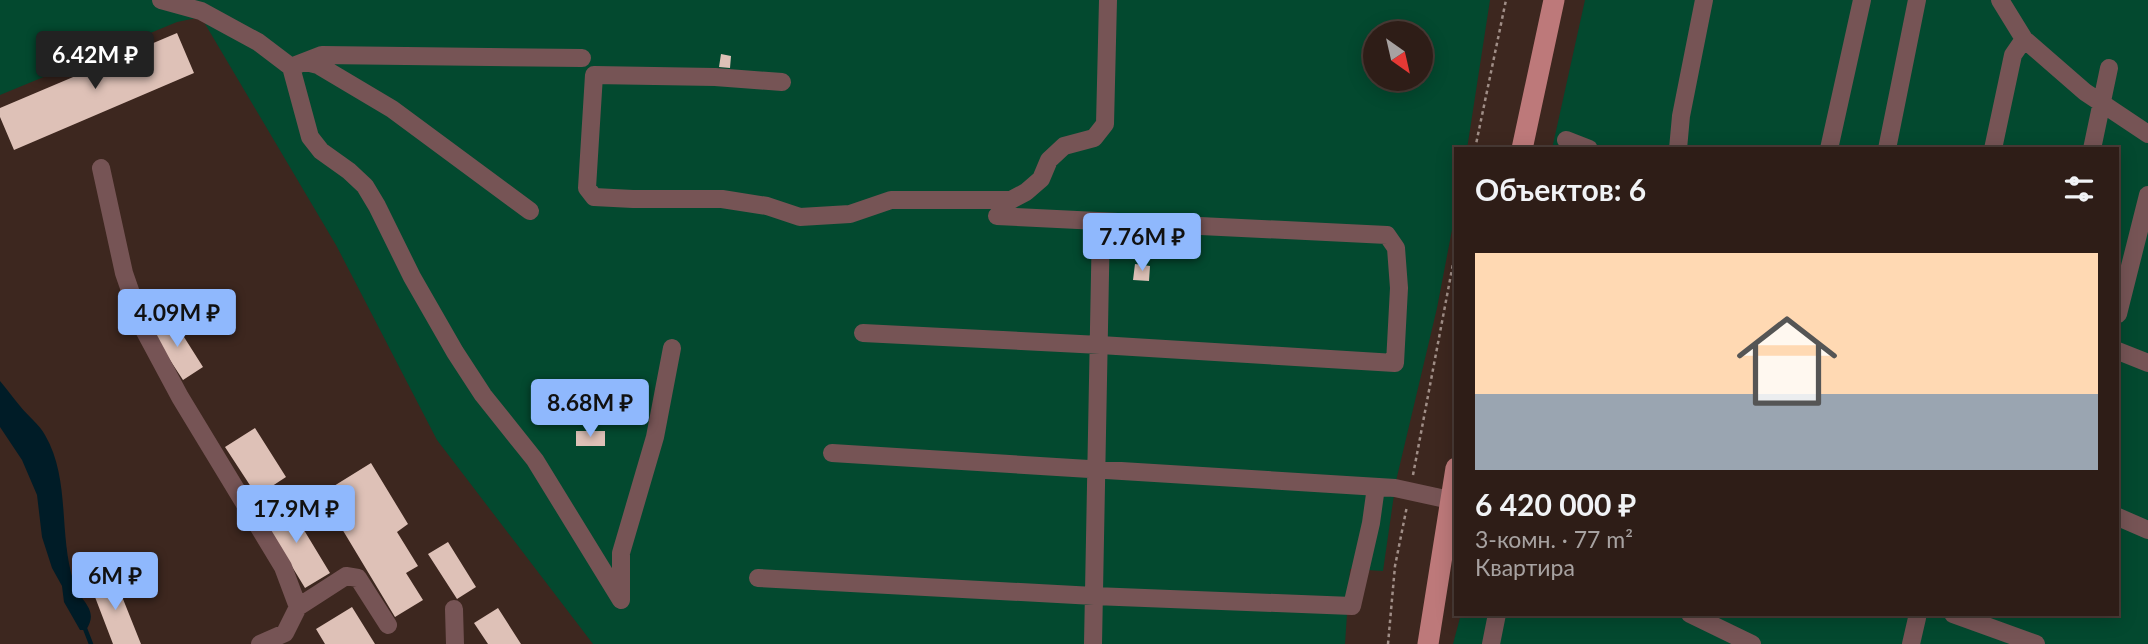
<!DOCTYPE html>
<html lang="ru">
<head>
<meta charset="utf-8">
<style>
  :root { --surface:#2e1d17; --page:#362620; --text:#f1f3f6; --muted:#a7a2a1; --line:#493b36; --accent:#8fb8fd }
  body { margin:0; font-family:Lato,sans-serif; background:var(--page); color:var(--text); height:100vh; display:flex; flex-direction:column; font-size:26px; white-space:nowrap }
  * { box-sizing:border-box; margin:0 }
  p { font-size:23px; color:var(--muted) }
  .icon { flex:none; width:38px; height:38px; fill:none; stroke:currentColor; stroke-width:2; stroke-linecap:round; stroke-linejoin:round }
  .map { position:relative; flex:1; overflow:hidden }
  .side { position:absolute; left:1454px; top:147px; width:665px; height:469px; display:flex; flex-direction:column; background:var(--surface); border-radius:0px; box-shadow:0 4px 18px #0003,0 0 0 2px var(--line) }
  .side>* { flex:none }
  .needle { width:46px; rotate:146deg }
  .fabs { position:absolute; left:1363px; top:21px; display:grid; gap:14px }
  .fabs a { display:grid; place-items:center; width:70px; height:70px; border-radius:50%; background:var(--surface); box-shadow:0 4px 18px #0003,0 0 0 2px var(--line); font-size:35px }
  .price { position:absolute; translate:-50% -60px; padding:0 16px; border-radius:7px; background:var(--accent); color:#111; font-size:23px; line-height:46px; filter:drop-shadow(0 2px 4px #0008) }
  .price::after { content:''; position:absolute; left:50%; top:42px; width:21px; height:16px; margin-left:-10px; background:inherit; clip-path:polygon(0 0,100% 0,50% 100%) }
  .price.on { background:#222; color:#fff }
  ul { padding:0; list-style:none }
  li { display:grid; align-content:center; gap:14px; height:371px; padding:0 21px }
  li span { display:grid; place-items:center; height:217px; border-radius:0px; color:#555 }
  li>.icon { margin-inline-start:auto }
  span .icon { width:126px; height:126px; fill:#fffc; stroke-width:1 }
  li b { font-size:30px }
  h2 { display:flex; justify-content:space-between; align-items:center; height:84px; padding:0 21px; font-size:30px }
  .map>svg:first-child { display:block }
  .green { fill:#03492f; fill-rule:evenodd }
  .water { fill:#001c27 }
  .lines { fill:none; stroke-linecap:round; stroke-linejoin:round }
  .stream { stroke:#001c27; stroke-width:4.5 }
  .building { fill:#dec1b7 }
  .path { stroke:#a08e87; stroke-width:2.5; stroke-dasharray:3.5 3.5; stroke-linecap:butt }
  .minor { stroke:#765455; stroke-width:18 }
  .major { stroke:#bd797a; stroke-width:21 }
</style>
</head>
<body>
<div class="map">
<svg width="2148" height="644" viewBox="0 0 2148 644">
  <rect width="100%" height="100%" fill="#3d271f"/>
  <!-- green -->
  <path class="green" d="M 0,0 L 1490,0 L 1467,149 L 1456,149 L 1456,209 L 1437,308 L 1396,481 L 1383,571 L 1350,569 L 1345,644 L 593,644 L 437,440 L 336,245 L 201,17 L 177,22 L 0,95 ZM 1376,33 L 1421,33 L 1421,79 L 1376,79 Z
    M 1585,0 L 2148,0 L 2148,644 L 1453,644 L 1461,614 L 2118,614 L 2118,149 L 1552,149 Z"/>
  <!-- water -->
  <path class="water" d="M 0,381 C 7,389 13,398 20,406 C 28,416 39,424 45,435 C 71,480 58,534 74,583 C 80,602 100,609 86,630 L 80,630 L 64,602 L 62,586 L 52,568 L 42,537 L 37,495 L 22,460 L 0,427 Z"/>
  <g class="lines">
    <!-- stream -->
    <path class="stream" d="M 84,626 L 91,644"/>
  </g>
  <!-- building -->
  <path class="building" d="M 177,33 L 194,73 L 14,150 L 0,117 L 0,108 Z
    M 721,54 L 731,56 L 730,68 L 719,67 Z
    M 1135,264 L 1150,266 L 1149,281 L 1133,280 Z
    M 172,318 L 203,367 L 183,380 L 151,331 Z
    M 552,383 L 552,396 L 538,396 L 538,384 Z
    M 255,428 L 286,477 L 257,496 L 225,447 Z
    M 576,431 L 605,431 L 605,446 L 576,446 Z
    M 371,463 L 408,524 L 397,532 L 418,566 L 406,573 L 423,600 L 395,617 L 321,494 Z
    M 287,502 L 330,573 L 305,588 L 262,517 Z
    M 448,542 L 476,587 L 457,599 L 428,554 Z
    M 113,574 L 141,644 L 113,644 L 90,584 Z
    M 352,607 L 375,644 L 325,644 L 316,629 Z
    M 498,608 L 521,644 L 488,644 L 474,623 Z"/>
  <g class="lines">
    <!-- path -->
    <path class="path" d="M 1475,149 L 1506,0
      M 1413,475 L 1456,248
      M 1388,644 L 1395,566 L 1407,506"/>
    <!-- minor -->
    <path class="minor" d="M 161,0 L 201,11 L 258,42 L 291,67 L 310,137 L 321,151 L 349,171 L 365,186 L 377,206 L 412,277 L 455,352 L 483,395 L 535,460 L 621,600 L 621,553 L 655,437 L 672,348
      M 2000,0 L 2024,39 L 2085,92 L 2148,134
      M 306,62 L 318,65 L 392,109 L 530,211
      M 291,67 L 322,55 L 582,58
      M 782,82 L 715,77 L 594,75 L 587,188 L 594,197 L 633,199 L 722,199 L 767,206 L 800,217 L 850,214 L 891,200 L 1011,200 L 1026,192 L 1041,179 L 1049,160 L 1064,146 L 1094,138 L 1105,124 L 1108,0
      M 1566,140 L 1589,149
      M 1678,149 L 1681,116 L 1704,0
      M 1829,149 L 1862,0
      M 1887,149 L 1917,0
      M 1993,149 L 2013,55 L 2024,39
      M 2092,149 L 2109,68
      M 101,168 L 124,273 L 143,328 L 180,397 L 283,567 L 298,607 L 285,633 L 260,644
      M 2118,314 L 2148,195
      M 863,333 L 1100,345 L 1395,363 L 1399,288 L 1396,248 L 1387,235 L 997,216
      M 2118,351 L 2148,363
      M 832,453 L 1395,488 L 1450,500
      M 2118,517 L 2148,530
      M 758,578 L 1094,596 L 1352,606 L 1371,523 L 1376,487
      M 298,607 L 346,576 L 358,578 L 388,625
      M 454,609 L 455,644
      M 1690,614 L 1752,644
      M 1953,614 L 2036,644
      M 1093,644 L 1101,222
      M 1491,644 L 1497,614
      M 1911,644 L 1917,618"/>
    <!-- major -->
    <path class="major" d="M 1522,149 L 1554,0
      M 1428,644 L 1456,468"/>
  </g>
</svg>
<div class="fabs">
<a><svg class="needle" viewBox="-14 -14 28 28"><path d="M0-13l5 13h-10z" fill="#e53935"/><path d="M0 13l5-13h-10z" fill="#a7a2a1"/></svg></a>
</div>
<b class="price on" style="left:95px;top:91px">6.42M ₽</b>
<b class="price" style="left:1142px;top:273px">7.76M ₽</b>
<b class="price" style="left:177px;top:349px">4.09M ₽</b>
<b class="price" style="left:590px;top:439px">8.68M ₽</b>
<b class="price" style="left:296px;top:545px">17.9M ₽</b>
<b class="price" style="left:115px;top:612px">6M ₽</b>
<section class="side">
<h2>Объектов: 6<svg class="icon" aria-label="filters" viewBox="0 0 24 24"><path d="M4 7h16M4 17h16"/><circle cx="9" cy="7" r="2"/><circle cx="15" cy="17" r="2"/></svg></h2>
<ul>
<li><span style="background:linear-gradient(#ffd9b3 65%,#9aa5b1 0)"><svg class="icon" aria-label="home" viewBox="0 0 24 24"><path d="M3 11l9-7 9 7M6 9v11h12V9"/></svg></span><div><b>6 420 000 ₽</b><p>3-комн. · 77 m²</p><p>Квартира</p></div></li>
</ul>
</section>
</div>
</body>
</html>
